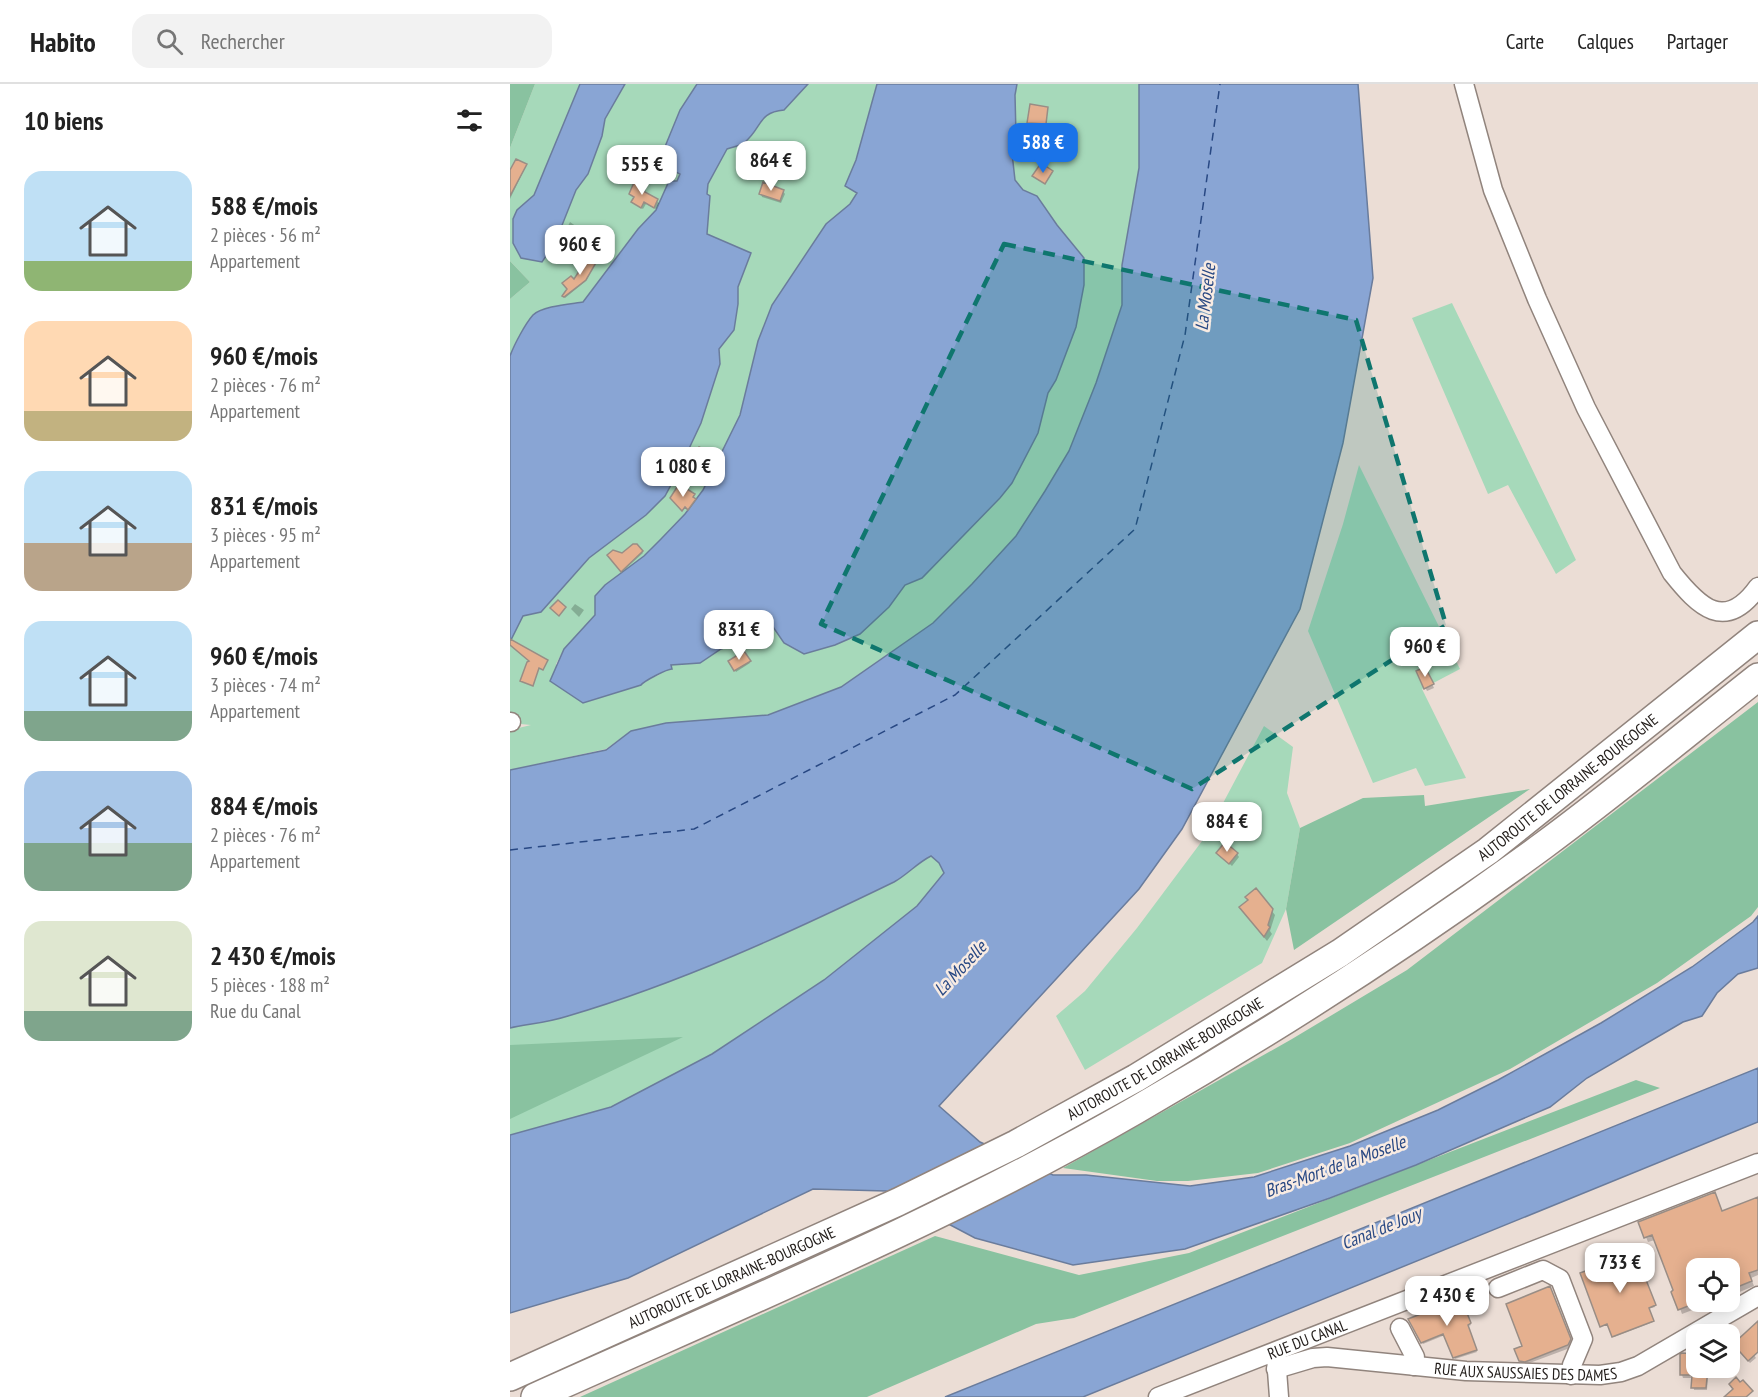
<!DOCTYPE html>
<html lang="fr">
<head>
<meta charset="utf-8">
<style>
  :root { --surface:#fff; --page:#f2f2f2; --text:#222; --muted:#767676; --line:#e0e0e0; --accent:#1a73e8 }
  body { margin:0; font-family:"PT Sans Narrow",sans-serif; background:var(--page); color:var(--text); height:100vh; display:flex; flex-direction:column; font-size:22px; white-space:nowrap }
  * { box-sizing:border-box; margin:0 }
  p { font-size:20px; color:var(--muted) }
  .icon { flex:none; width:33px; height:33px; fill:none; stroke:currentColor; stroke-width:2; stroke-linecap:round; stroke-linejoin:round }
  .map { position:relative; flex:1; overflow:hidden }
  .sheet { display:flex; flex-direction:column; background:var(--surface); width:510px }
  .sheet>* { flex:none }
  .tools { position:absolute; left:1176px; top:1174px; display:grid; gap:12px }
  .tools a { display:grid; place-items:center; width:54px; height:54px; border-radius:12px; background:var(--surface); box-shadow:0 3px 15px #0003; font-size:30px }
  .price { position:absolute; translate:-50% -51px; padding:0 14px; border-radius:12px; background:#fff; color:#222; font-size:20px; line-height:39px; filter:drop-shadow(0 2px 3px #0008) }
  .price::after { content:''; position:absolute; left:50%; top:36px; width:18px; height:14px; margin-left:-9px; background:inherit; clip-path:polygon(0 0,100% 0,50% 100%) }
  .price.selected { background:var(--accent); color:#fff }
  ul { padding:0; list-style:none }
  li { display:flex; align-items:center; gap:18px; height:150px; padding:0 24px }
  li span { display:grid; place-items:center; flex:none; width:168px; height:120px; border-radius:18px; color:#555 }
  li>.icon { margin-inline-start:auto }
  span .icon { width:72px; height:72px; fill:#fffc; stroke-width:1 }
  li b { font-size:26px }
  h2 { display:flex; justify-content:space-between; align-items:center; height:72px; padding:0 24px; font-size:26px }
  header { display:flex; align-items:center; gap:36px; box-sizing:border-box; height:84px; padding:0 30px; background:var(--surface); border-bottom:2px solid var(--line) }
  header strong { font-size:28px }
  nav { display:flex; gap:33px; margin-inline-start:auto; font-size:21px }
  .search { width:420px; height:54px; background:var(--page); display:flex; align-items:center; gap:15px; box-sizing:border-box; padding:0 21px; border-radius:18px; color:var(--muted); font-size:22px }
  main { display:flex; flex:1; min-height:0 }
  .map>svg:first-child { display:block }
  .green { fill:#a6d9ba }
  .forest { fill:#89c2a0 }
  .water { fill:#89a5d4; stroke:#6a7c9c; stroke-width:1.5 }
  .shadow { fill:#0003 }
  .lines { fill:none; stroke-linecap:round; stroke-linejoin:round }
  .ferry { stroke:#284883; stroke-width:1.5; stroke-dasharray:8 6; stroke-linecap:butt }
  .building { fill:#e5b08f; stroke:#998d85; stroke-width:1.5 }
  .minor-casing { stroke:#91847d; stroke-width:21 }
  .highway-casing { stroke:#91847d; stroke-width:30 }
  .minor { stroke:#fff; stroke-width:18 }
  .highway { stroke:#fff; stroke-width:27 }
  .marked { fill:#0f766e; fill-opacity:0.2; stroke:#0f766e; stroke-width:4.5; stroke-dasharray:12 8; stroke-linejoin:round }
  .labels { text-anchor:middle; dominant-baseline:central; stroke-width:5; stroke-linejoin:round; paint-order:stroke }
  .street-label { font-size:16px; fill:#221d1a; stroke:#f8ebe2 }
  .water-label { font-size:18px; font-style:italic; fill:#284883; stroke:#f8ebe2 }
</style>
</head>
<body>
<header>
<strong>Habito</strong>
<div class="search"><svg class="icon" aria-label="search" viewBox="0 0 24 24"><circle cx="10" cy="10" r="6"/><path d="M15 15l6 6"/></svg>Rechercher</div>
<nav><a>Carte</a><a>Calques</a><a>Partager</a></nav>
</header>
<main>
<section class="sheet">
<h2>10 biens<svg class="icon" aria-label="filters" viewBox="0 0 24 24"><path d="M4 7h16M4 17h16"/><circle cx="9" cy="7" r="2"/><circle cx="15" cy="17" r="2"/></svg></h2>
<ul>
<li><span style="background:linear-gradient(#bfe0f5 75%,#8fb573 0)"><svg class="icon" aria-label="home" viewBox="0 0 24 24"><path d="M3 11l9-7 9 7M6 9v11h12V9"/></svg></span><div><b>588 €/mois</b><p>2 pièces · 56 m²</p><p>Appartement</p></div></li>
<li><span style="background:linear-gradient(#ffd9b3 75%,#c2b280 0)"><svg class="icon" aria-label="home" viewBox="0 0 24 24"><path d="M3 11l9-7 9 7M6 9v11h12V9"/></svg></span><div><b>960 €/mois</b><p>2 pièces · 76 m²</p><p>Appartement</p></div></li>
<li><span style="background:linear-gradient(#bfe0f5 60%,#b9a48a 0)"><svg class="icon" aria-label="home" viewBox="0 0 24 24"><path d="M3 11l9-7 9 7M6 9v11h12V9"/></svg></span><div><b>831 €/mois</b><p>3 pièces · 95 m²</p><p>Appartement</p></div></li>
<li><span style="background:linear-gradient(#bfe0f5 75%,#7fa58c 0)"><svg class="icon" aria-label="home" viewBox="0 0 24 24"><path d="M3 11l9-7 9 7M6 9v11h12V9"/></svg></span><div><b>960 €/mois</b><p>3 pièces · 74 m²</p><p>Appartement</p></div></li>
<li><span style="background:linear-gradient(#a9c7e8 60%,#7fa58c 0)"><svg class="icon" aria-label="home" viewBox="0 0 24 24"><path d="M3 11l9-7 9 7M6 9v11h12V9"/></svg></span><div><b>884 €/mois</b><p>2 pièces · 76 m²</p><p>Appartement</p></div></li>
<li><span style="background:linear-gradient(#dfe7d0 75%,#7fa58c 0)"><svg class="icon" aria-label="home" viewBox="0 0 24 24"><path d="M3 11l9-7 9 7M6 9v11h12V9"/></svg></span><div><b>2 430 €/mois</b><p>5 pièces · 188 m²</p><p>Rue du Canal</p></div></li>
</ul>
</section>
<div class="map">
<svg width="1248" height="1313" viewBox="0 0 1248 1313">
  <rect width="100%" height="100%" fill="#ebddd5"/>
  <!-- green -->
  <path class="green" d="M 25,0 L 70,0 L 24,111 L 7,126 L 45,159 L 66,106 L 78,90 L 92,52 L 95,35 L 115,0 L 187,0 L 170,26 L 156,83 L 170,90 L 167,97 L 159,97 L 146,126 L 128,145 L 73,218 C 60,220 32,222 23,231 C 15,240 4,261 0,272 L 0,215 L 20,198 L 0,177 L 0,64 Z
    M 298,0 L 367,0 L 346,76 L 335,102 L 348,109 L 340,120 L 316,140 L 262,221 L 248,257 L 230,331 L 193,406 L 175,430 L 151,455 L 134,472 L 95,501 L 86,512 L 85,531 L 54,565 L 46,580 L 73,619 L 131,601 L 133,597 L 149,591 L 161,581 L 190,579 L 211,565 L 225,560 L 251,530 L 259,537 L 274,559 L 294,570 L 325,561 L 350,550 L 379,523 L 395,501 L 412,494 L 490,415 L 502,399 L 528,349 L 538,309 L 546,296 L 566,243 L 547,141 L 527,112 L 513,106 L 505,96 L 502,69 L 506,51 L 505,11 L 507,0 L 629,0 L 629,84 L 612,181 L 612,221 L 586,299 L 559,367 L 535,407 L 506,452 L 462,500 L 423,539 L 331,603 L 258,631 L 156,639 L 121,647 L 96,665 L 0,686 L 0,646 L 21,641 L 0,639 L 0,558 L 13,531 L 31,528 L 79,474 L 136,431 L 155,412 L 169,386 L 191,339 L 210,280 L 209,265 L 224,246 L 228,220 L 228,203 L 241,170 L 197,150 L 200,112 L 197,110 L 198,100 L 217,65 C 222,63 231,62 235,58 C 252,44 248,28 274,26 Z
    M 942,219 L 1066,476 L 1046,490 L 998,401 L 978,410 L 902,234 Z
    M 849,381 L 950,585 L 912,605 L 956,694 L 915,702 L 906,684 L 863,699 L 798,547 L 833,440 Z
    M 754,642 L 783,663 L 777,709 L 790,744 L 776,825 L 752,879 L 575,986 L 546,932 L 575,907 L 627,844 L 695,753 Z
    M 421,772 L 429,779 L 434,789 L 407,822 L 314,896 L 202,970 L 101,1023 L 0,1051 L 0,944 C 19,940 40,938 58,932 C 169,899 281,849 384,798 C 397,791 408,779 421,772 Z"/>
  <!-- forest -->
  <path class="forest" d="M 0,0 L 25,0 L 0,64 Z
    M 0,177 L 20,198 L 0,215 Z
    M 1248,618 L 1248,823 L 1241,832 L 1147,899 L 1000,985 L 840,1059 L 748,1089 L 678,1097 L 647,1097 L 553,1084 L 782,955 L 897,886 Z
    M 1020,705 L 784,866 L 776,825 L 790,744 L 853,714 L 914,711 L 915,722 Z
    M 173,953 L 0,1035 L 0,961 Z
    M 1126,996 L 1150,1004 L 564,1234 L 526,1240 L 357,1313 L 70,1313 L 425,1152 L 569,1191 L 679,1169 Z"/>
  <!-- water -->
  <path class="water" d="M 70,0 L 115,0 L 95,35 L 92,52 L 78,90 L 66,106 L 45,159 L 32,178 L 11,174 L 3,159 L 3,135 L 7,126 L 24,111 Z
    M 187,0 L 298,0 L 274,26 C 248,28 252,44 235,58 C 231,62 222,63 217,65 L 198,100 L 197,110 L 200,112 L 197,150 L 241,169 L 228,203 L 228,220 L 224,246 L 209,265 L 210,280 L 191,339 L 169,386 L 155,412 L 136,431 L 79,474 L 31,528 L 13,532 L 0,558 L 0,272 C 4,261 15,240 23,231 C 32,222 61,220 73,218 L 128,145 L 146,126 L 159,97 L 167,97 L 170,90 L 156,83 L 150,75 L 170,26 Z
    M 367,0 L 507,0 L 505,11 L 506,51 L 502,69 L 505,96 L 513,106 L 527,112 L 547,141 L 574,174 L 574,201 L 566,243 L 546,296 L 538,309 L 528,349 L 502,399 L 490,414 L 412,494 L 395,501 L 379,523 L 350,550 L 325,561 L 294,570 L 274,559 L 259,537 L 251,530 L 225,560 L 211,565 L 190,579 L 161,581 L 162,585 C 157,585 134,597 131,601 L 73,619 L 40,597 L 54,565 L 85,531 L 85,512 L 95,501 L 134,472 L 151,455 L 175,430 L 193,406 L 230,331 L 248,257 L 262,221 L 316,140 L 340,120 L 347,109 L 335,102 L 346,76 Z
    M 629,0 L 848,0 L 863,194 L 833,359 L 790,525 L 672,745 L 629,805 L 429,1022 L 470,1058 L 543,1091 L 576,1091 L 680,1102 L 744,1093 L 840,1062 L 928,1026 L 988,996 L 1091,939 L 1182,883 L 1243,838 L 1248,832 L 1248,884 L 1228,890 L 1207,909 L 1192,932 L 1173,938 L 1077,994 L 1040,1023 L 906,1081 L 820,1114 L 675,1165 L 563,1181 L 465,1154 L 376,1107 L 303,1105 L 118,1194 L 0,1229 L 0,1051 L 101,1023 L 202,970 L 314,896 L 407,822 L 434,789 L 429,779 L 421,772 C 407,779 397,791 384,798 C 279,849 170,899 58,932 C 40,938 19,940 0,944 L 0,686 L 96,666 L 121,647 L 156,639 L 258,631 L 331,603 L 423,539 L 462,500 L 506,452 L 535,407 L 559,367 L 586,299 L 612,221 L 612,181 L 629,84 Z
    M 1248,984 L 1248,1038 L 573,1313 L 435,1313 Z"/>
  <!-- shadow -->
  <path class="shadow" d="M 15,81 L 16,82 L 0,115 L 0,91 Z
    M 135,102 L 136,104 L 135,109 L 149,119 L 146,125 L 136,120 L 133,125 L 123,118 L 125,114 L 121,110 Z
    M 273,107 L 275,110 L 271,119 L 252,113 L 251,110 Z
    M 60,138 L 67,143 L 64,150 L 56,146 Z
    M 86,178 L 76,197 L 55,214 L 54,212 L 64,198 Z
    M 190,365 L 206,373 L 201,383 L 184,379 Z
    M 126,461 L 133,469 L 112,488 L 99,472 L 113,470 Z
    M 65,520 L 74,526 L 69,533 L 61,525 Z
    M 234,569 L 240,579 L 226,588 L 220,578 Z
    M 915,585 L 924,604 L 917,607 L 908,588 Z
    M 708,769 L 727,770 L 729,773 L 722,782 Z
    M 761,826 L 765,831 L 760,847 L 762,850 L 757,857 L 734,828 Z
    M 1248,1114 L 1248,1191 L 1241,1194 L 1244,1202 L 1220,1212 L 1220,1185 L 1186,1185 L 1186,1218 L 1203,1218 L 1172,1230 L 1145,1156 L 1138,1158 L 1130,1139 L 1212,1128 Z
    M 1124,1170 L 1145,1223 L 1138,1225 L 1143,1238 L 1104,1253 L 1099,1241 L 1092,1242 L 1072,1190 Z
    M 1041,1207 L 1062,1259 L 1060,1264 L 1017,1280 L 1012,1280 L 1010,1277 L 1014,1263 Z
    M 950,1216 L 961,1241 L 957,1243 L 967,1268 L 945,1275 L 935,1251 L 913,1260 L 900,1236 Z
    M 1248,1239 L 1248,1262 L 1244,1271 L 1246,1274 L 1240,1279 L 1226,1264 Z
    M 1172,1272 L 1186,1272 L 1186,1284 L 1211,1284 L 1211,1292 L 1198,1292 L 1197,1306 L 1184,1306 L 1183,1294 L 1173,1294 L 1172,1291 Z"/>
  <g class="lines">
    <!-- ferry -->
    <path class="ferry" d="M 0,766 L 184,745 L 445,611 L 625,445 L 675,251 L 710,0"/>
  </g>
  <!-- building -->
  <path class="building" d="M 520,20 L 538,23 L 536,40 L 517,39 Z
    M 6,75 L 17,80 L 0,112 L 0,86 Z
    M 531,79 L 543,87 L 535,100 L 522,92 Z
    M 125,96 L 136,101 L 133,107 L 148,115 L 144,124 L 134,118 L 131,124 L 121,118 L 124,113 L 119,110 Z
    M 253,98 L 274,106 L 270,117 L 249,110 Z
    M 79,172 L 87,177 L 76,196 L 54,213 L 52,212 L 57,205 L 52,199 L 61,192 L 64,195 Z
    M 189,363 L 207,372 L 200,382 L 181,378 Z
    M 169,400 L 185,410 L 183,413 L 186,415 L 178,426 L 175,423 L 172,427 L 160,414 Z
    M 123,460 L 127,460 L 133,467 L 111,488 L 97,471 L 103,466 L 112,469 Z
    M 48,516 L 56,523 L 49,532 L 40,524 Z
    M 0,555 L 38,576 L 33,586 L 29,584 L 23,602 L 10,597 L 17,578 L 19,577 L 0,561 Z
    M 234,567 L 241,577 L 224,587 L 218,577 Z
    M 915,583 L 924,600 L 914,605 L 906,587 Z
    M 715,758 L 728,769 L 719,780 L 706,769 Z
    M 746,804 L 763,825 L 758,841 L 760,843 L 754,853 L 729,823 L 738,816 L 735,813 Z
    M 1205,1108 L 1212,1127 L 1248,1113 L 1248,1186 L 1239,1189 L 1242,1197 L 1220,1206 L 1220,1185 L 1180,1185 L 1186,1201 L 1186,1219 L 1168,1226 L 1161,1208 L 1163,1206 L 1142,1151 L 1134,1154 L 1128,1138 Z
    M 1125,1168 L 1146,1221 L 1139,1224 L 1144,1237 L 1102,1253 L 1097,1240 L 1090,1243 L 1070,1189 Z
    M 1040,1202 L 1061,1255 L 1058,1261 L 1015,1278 L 1009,1277 L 1004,1265 L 1012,1262 L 996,1220 Z
    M 951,1214 L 961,1239 L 958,1241 L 967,1266 L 943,1274 L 933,1250 L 911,1259 L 898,1235 Z
    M 1248,1237 L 1248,1268 L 1238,1277 L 1223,1260 Z
    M 1172,1269 L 1186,1270 L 1186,1284 L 1198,1284 L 1196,1304 L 1181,1304 L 1182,1291 L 1170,1291 L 1170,1270 Z
    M 1226,1293 L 1230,1298 L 1233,1296 L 1243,1307 L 1236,1313 L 1214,1313 L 1223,1305 L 1219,1300 Z"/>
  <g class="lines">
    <!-- minor casing -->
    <g class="minor-casing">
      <g id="minor">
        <path d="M 954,0 L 983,106 L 1027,215 L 1076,324 L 1162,489 C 1189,523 1215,549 1248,503"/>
        <path d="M 0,638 L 1,638"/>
        <path d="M 988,1204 L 1033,1186 L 1050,1195 L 1073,1255 L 1062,1281 L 1061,1291"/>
        <path d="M 890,1244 L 905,1273 L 904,1282"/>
        <path d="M 766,1273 L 769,1313"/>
        <path id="s1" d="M 766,1285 L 803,1274 L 817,1273 L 956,1287 L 1090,1291 L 1111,1288 L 1128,1282 L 1248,1212"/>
        <path id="s2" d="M 648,1313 L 1248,1079"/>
      </g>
    </g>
    <!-- highway casing -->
    <g class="highway-casing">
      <g id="highway">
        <path id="s3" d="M 0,1293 L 388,1118 L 506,1060 L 626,994 L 830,869 L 978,767 L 1248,551"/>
        <path d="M 25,1313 C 227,1222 434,1137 626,1026 C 767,945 903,857 1034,761 C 1107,707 1177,649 1248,593"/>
      </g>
    </g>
    <!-- minor -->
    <use href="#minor" class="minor"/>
    <!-- highway -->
    <use href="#highway" class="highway"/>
  </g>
  <!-- marked area -->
  <path class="marked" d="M 494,160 L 846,236 L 936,541 L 682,705 L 311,540 Z"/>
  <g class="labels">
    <!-- street labels -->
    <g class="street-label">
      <text stroke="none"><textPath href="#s3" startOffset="1215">AUTOROUTE DE LORRAINE-BOURGOGNE</textPath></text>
      <text stroke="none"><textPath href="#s3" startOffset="729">AUTOROUTE DE LORRAINE-BOURGOGNE</textPath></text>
      <text stroke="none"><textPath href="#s3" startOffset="243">AUTOROUTE DE LORRAINE-BOURGOGNE</textPath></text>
      <text stroke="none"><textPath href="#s2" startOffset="160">RUE DU CANAL</textPath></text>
      <text stroke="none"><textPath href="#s1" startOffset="252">RUE AUX SAUSSAIES DES DAMES</textPath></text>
    </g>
    <!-- water labels -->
    <g class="water-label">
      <text transform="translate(695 213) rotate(-83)">La Moselle</text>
      <text transform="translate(450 884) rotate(-47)">La Moselle</text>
      <text transform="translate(825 1082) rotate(-20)">Bras-Mort de la Moselle</text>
      <text transform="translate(871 1144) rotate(-22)">Canal de Jouy</text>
    </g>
  </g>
</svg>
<div class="tools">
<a><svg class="icon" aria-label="locate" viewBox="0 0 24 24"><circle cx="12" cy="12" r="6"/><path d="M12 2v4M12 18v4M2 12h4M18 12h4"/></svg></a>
<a><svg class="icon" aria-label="layers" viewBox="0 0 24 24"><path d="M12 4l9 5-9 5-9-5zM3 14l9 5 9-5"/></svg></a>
</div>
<b class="price selected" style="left:533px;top:90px">588 €</b>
<b class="price" style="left:261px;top:108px">864 €</b>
<b class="price" style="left:132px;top:112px">555 €</b>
<b class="price" style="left:70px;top:192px">960 €</b>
<b class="price" style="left:173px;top:414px">1 080 €</b>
<b class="price" style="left:229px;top:577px">831 €</b>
<b class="price" style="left:915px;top:594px">960 €</b>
<b class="price" style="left:717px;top:769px">884 €</b>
<b class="price" style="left:1110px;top:1210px">733 €</b>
<b class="price" style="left:937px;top:1243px">2 430 €</b>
</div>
</main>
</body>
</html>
